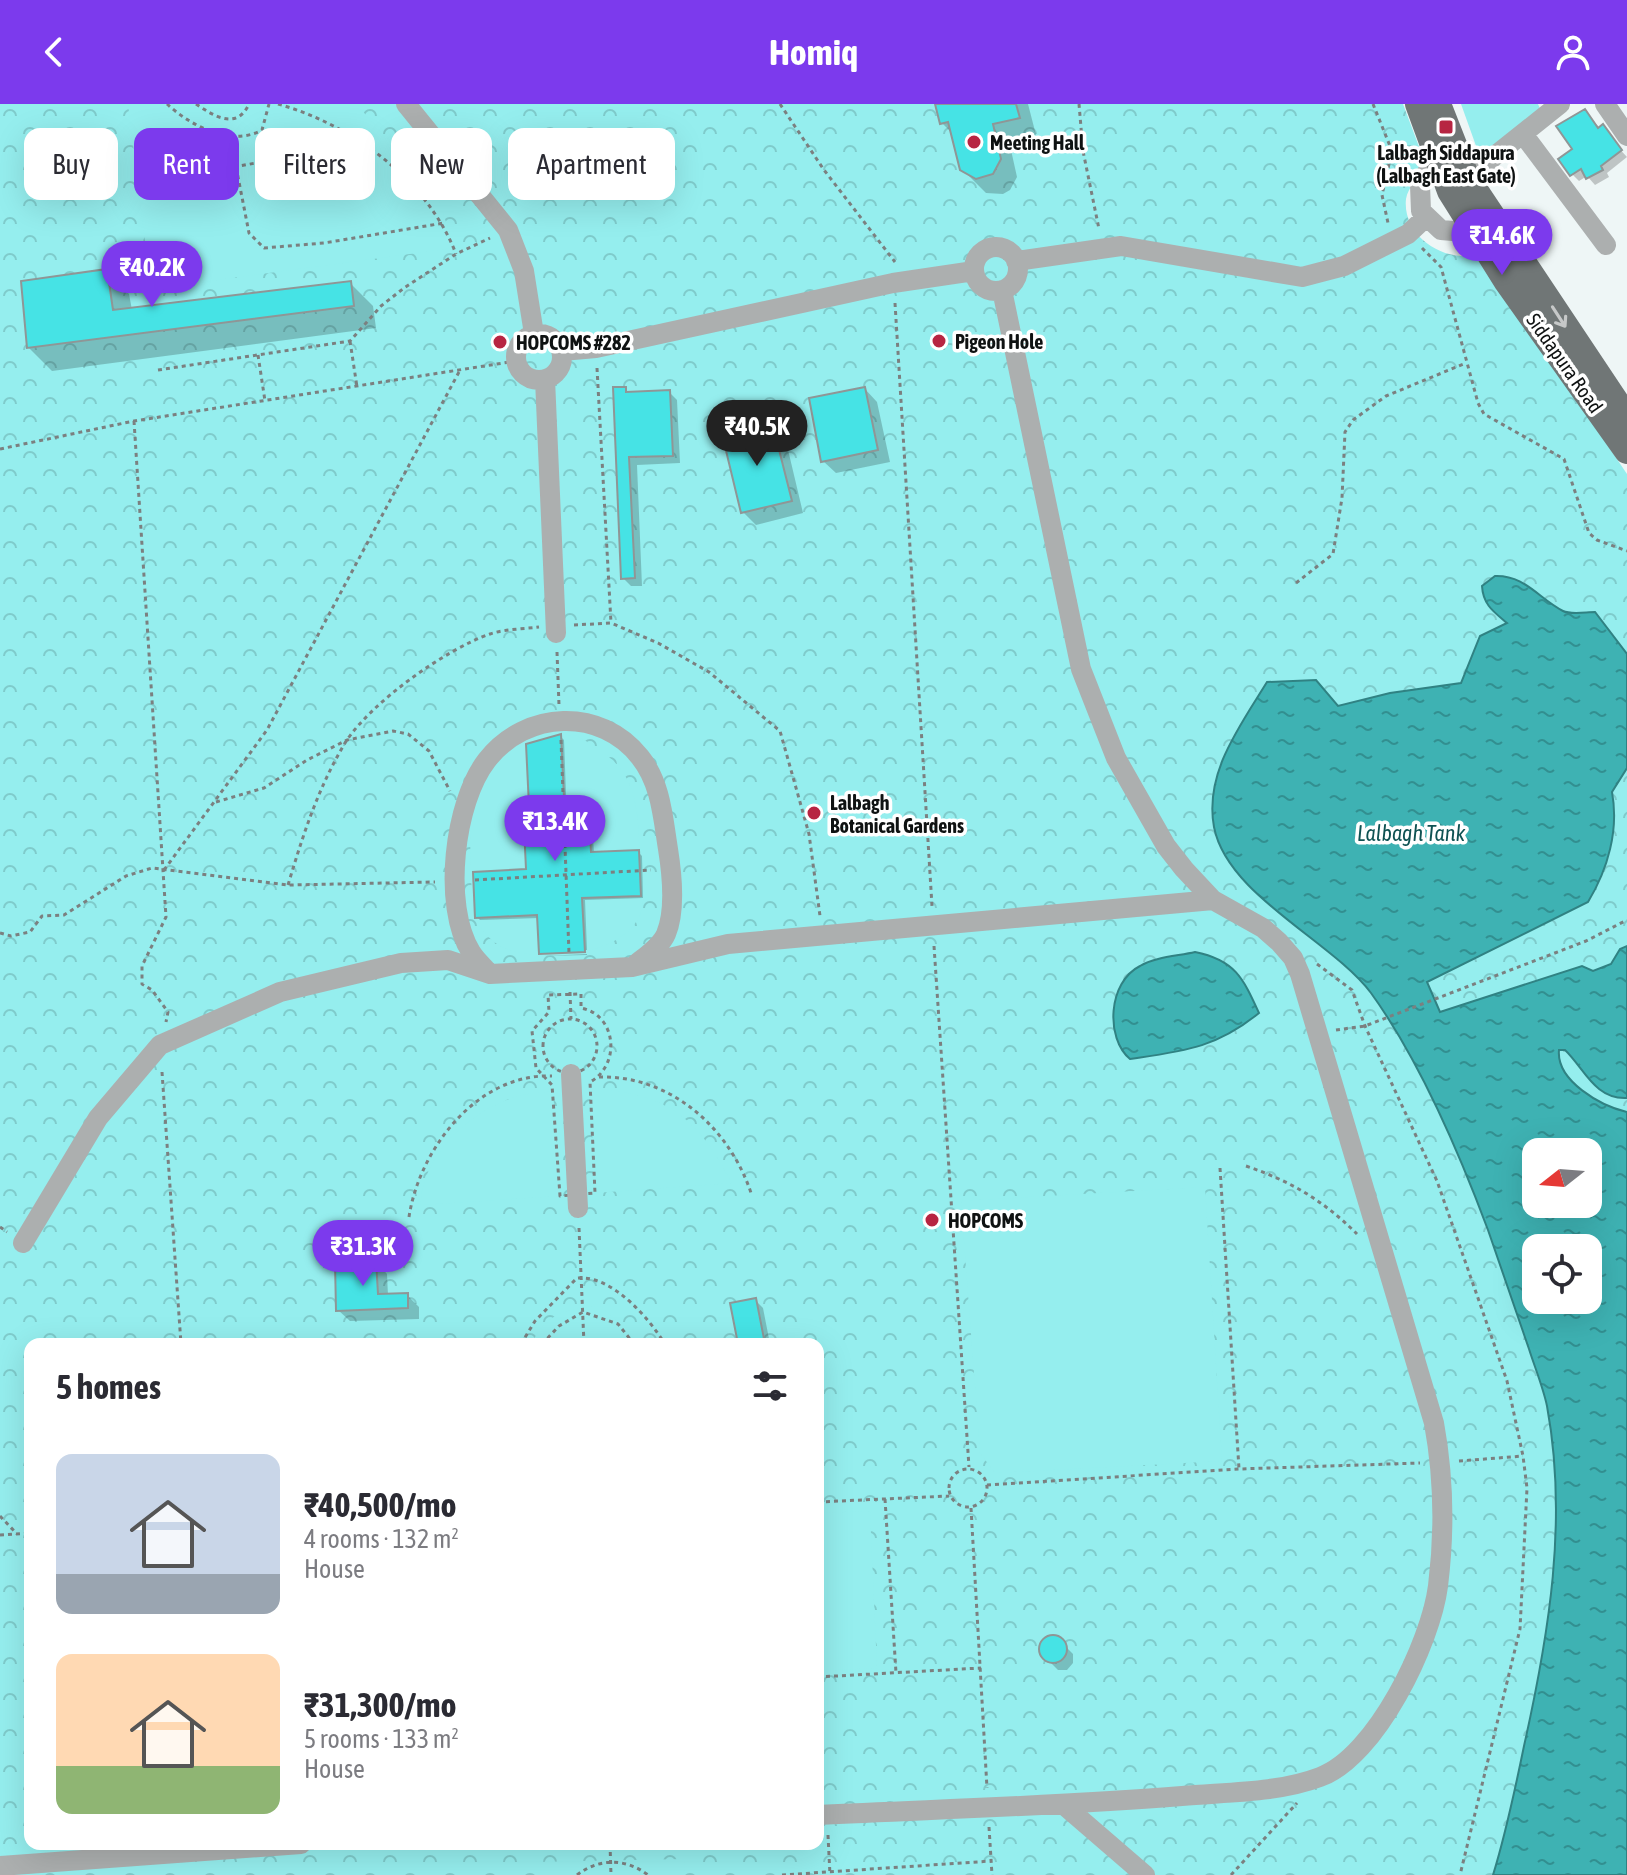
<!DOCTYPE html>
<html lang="en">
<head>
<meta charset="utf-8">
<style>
  :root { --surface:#fff; --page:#f7f7f7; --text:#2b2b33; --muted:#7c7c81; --accent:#7c3aed }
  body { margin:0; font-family:"Asap Condensed",sans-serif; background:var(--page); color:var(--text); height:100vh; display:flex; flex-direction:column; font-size:30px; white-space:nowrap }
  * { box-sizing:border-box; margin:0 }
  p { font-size:26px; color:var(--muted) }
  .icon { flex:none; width:44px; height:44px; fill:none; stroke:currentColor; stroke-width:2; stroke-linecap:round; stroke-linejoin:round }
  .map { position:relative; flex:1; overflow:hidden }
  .sheet { position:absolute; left:24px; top:1234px; width:800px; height:512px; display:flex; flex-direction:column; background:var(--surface); border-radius:16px; box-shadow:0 8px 32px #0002 }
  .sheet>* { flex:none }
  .top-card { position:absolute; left:24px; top:24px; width:800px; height:72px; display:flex; gap:16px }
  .needle { width:52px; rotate:253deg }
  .fabs { position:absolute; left:1522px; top:1034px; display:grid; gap:16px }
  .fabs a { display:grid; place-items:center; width:80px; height:80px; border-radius:16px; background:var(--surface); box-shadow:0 8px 32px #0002; font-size:40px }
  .price { position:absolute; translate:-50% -68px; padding:0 18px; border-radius:28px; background:var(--accent); color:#fff; font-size:26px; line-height:52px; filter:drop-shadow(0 2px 4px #0008) }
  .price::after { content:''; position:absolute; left:50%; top:48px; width:24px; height:18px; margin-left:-12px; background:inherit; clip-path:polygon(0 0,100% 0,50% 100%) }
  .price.active { background:#222; color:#fff }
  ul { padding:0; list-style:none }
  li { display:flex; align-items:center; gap:24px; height:200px; padding:0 32px }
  li span { display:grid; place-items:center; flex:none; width:224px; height:160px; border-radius:16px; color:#555 }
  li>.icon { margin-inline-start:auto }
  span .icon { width:96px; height:96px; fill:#fffc; stroke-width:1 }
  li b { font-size:34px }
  h2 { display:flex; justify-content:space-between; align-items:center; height:96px; padding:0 32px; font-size:34px }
  .pill { padding:0 28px; border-radius:16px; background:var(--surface); box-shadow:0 8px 32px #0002; font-size:28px; line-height:72px }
  .pill.active { background:var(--accent); color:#fff }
  header { display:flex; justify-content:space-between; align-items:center; height:104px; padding:0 32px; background:var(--accent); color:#fff; font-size:36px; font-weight:700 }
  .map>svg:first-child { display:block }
  .forest { fill:url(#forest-crowns); fill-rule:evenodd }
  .garden { fill:#95eeee }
  .water { fill:url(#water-ripples); stroke:#308283; stroke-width:2; fill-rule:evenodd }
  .shadow { fill:#0003 }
  .building { fill:#46e3e5; stroke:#8f9696; stroke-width:2 }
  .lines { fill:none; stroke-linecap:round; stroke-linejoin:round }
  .path { stroke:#7b8080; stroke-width:3; stroke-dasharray:4 4; stroke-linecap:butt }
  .minor { stroke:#acafaf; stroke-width:20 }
  .major { stroke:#707676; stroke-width:26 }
  .oneway { stroke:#c6c8c8 }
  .poi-dot { fill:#b72542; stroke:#fff; stroke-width:3 }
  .labels { text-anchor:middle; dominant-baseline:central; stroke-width:7; stroke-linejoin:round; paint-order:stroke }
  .poi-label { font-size:20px; font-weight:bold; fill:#0f1212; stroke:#fff; text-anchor:start }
  .street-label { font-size:20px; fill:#0f1212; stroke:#fff }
  .water-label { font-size:22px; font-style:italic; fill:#0f5253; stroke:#fff }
</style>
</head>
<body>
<header><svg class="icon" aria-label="back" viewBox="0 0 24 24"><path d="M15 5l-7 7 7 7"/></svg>Homiq<svg class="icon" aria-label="person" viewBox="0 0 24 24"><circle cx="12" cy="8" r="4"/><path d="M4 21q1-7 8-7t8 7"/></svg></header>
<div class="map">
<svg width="1627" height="1771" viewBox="0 0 1627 1771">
  <defs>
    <pattern id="forest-crowns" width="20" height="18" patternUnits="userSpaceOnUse" patternTransform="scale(2)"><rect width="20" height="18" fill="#95eeee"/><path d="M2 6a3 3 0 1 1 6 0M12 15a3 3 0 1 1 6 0" fill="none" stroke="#7fcbcb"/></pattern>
    <pattern id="water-ripples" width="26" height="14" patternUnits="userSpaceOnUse" patternTransform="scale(2)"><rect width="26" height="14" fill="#3eb2b3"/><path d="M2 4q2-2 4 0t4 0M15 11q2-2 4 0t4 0" fill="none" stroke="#328f90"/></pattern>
  </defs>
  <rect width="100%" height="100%" fill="#eef6f6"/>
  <!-- forest -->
  <path class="forest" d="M 0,0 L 1403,0 L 1427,64 C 1419,72 1408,83 1406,95 C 1402,134 1447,160 1479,150 L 1627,370 L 1627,1771 L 0,1771 ZM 1536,1048 L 1588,1048 L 1588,1100 L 1536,1100 ZM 1536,1144 L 1588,1144 L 1588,1196 L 1536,1196 ZM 30,1240 L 818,1240 L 818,1740 L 30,1740 Z"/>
  <!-- garden -->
  <path class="garden" d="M 128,0 L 356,0 L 437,89 L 454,144 L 151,185 Z
    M 1461,0 L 1538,0 L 1541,7 L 1480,53 Z
    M 575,631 C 627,658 637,680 639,737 C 640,757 646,785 642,804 C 632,854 527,863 494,838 C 488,833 478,821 475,814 C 471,803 469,722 471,710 C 473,701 478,690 482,682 C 492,661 509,646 526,632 Z
    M 590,984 C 667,990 696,1011 732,1079 L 595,1089 Z
    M 553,987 L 560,1092 L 421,1101 C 421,1052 470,1007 515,993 C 527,989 541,989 553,987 Z
    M 1205,1083 L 1222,1357 L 995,1369 L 980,1349 L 961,1097 Z
    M 601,1202 L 640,1240 L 531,1240 C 549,1207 566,1205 601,1202 Z
    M 870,1407 L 877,1564 L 818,1567 L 818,1409 Z
    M 684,1755 L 685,1771 L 535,1771 L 535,1758 Z"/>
  <!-- water -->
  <path class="water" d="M 1495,472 C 1525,471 1538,494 1563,507 C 1571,511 1586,508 1595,508 L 1627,550 L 1627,664 L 1612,688 C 1619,726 1608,765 1588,798 L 1427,878 L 1440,908 L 1582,862 L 1593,867 L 1611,860 L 1620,845 L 1627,842 L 1627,994 C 1595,996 1584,964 1565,946 L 1559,946 C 1556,977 1601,1002 1627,1008 L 1627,1771 L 1493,1771 C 1506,1729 1515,1686 1524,1642 C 1549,1530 1568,1416 1547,1302 C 1543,1283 1535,1264 1529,1245 C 1515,1205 1502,1166 1488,1126 C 1460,1051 1418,954 1371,889 C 1332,837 1227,791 1214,723 C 1204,669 1240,622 1267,578 L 1316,576 L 1338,602 L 1390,589 L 1461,579 L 1480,532 L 1507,519 C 1494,508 1483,501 1482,482 ZM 1588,1048 L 1588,1100 L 1536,1100 L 1536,1048 ZM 1588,1144 L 1588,1196 L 1536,1196 L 1536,1144 Z
    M 1195,848 C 1235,856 1243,874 1259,909 C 1216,944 1184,947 1130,955 C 1105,934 1108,878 1140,862 C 1155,853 1178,852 1195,848 Z"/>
  <!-- shadow -->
  <path class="shadow" d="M 947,0 L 1028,0 L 1036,31 L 1009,37 L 1017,73 L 1010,86 L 1003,90 L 986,89 L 962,65 L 954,31 L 942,19 Z
    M 1585,8 L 1627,53 L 1607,69 L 1609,73 L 1595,81 L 1587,72 L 1579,77 L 1572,70 Z
    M 106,167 L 129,190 L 132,206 L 350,179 L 373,202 L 376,224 L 52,267 L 29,244 Z
    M 625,285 L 630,290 L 669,288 L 677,296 L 680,359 L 637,361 L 642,482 L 631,482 L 623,474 Z
    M 865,285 L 877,298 L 890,358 L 836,369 L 823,357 Z
    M 772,320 L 785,333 L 803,409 L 756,421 L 743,408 Z
    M 561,633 L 564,636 L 567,716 L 589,715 L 592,718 L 594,750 L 638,748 L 642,752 L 643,794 L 585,796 L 587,846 L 541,848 L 539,814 L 480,816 L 477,813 L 528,767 L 532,725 Z
    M 587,850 L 587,851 L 543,852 Z
    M 376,1158 L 387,1170 L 388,1192 L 407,1191 L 419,1203 L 419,1215 L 350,1217 L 338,1206 Z
    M 755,1196 L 763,1204 L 770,1240 L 740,1240 Z
    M 1048,1534 L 1057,1534 L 1073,1550 L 1073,1559 L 1067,1566 L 1058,1566 L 1042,1550 L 1042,1541 Z"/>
  <!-- building -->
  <path class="building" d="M 935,0 L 1016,0 L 1020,14 L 993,20 L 1001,55 L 993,70 L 976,75 L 960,66 L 948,18 L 940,20 Z
    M 1585,5 L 1598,24 L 1603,20 L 1622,46 L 1601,62 L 1603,66 L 1586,75 L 1581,65 L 1570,72 L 1558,55 L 1572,45 L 1556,22 Z
    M 107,165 L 113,206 L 351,177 L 354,202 L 27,244 L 21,177 Z
    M 613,283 L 626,283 L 626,288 L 670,286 L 673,352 L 629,353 L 635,474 L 621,475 Z
    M 865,283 L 878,346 L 821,358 L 809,294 Z
    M 772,318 L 792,397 L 741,409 L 722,330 Z
    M 561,630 L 565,714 L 589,713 L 591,748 L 639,746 L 641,792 L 582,794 L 585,848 L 539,850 L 537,811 L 475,814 L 473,768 L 526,765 L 524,723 L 530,723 L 526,640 Z
    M 376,1156 L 378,1190 L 408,1189 L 408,1204 L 336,1207 L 335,1158 Z
    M 756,1194 L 765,1240 L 738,1240 L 730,1199 Z
    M1039 1545a14 14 0 1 1 28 0a14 14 0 1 1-28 0Z"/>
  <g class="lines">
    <!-- path -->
    <path class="path" d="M 167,0 C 191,22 231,43 262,26 L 269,0
      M 196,0 C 215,13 237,26 249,0
      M 278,0 C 353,21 428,77 456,150
      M 780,0 L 824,66 L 895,158
      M 1079,0 L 1083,47 L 1099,125
      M 1373,0 L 1392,47 L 1382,91 L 1388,119
      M 230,32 L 249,129 L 264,144 L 324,139 L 444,119
      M 234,63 L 294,52
      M 1422,144 L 1441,163 L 1478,299 L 1484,310 L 1564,355 L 1589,429 L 1597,436 L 1627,447
      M 895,199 L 932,802
      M 350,237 L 357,283
      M 258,251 L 265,297
      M 597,264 L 611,519
      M 158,266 L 350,237 L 381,202 L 404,184 L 456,150 L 490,134
      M 134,317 L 166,813 L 142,862 L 142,880 L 152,886 L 168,908 L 166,918
      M 0,345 L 134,317 L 516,257
      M 1296,479 L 1333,450 L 1342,394 L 1345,328 L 1353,316 L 1386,292 L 1466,259
      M 574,521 L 611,519 L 658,539 L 709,568 L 780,627 L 809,730 L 820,812
      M 557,548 L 559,601
      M 561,636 L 569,849
      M 216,698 L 264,684 L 307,656 L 347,636 L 393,627 L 408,630 L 429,647 L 450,687
      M 164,766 L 267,626 L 459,268
      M 475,776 L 651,766
      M 288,781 C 303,731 318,684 345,639 C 370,599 446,545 490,530 C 505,525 523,525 539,523
      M 0,829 L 11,832 L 30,828 L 42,812 L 64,811 L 126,772 L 152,764 L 288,781 L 435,778
      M 934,842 L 969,1363
      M 1317,860 L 1352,886 L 1365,922 L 1437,1077 L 1507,1277 L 1523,1352 L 1527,1384 L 1520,1525 L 1460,1771
      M 570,888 L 571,915
      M 581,890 L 581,904 C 617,911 621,961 590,978 L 595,1089 L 560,1092 L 552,981 L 536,964 L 532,927 L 549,908 L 548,891 Z
      M543 942a27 27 0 1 1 54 0a27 27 0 1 1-54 0Z
      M 1336,926 L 1365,922 L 1586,837 L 1627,816
      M 162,968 L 181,1240
      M 599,973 C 671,971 731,1025 752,1092
      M 1246,1062 C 1290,1077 1323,1096 1357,1130
      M 1220,1064 L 1239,1365
      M 409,1113 C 419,1046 477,969 552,972
      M 0,1123 L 7,1128
      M 579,1124 L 584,1240
      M 521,1240 L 535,1217 L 577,1174 C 612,1171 648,1213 665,1240
      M 542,1240 L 559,1222 L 583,1208 L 618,1220 L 634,1240
      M 1459,1357 L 1523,1352
      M949 1384a19 19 0 1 1 38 0a19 19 0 1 1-38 0Z
      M 987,1381 L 1239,1365 L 1420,1359
      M 885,1395 L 896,1569
      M 818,1398 L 949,1392
      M 971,1404 L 987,1684
      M 0,1412 L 17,1430
      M 0,1431 L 30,1429
      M 818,1573 L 981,1564
      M 989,1723 L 992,1771
      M 828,1731 L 830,1771
      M 610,1740 L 611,1771
      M 577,1771 C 599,1754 626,1754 648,1771
      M 782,1771 L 991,1757
      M 1231,1771 L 1297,1699"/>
    <!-- minor -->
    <path class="minor" d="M 406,0 L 508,126 L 524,167 L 534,230
      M 1605,0 L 1627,32
      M 1523,30 L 1606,141
      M 1436,52 L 1420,81 L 1421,107 L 1441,126 L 1477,129
      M 1457,82 L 1560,0
      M974 165a22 22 0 1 1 44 0a22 22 0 1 1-44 0Z
      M 1016,157 L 1121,142 L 1302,173 L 1344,162 L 1408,130 L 1425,114
      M516 253a23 23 0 1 1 46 0a23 23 0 1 1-46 0Z
      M 562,247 L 596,244 L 893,179 L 974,167
      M 545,275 L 556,529
      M 487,867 C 482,861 475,855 471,848 C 442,802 454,698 487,656 C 526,606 601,603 640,653 C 661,679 663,714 668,745 C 672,770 676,806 666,830 C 661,842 646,852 636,860
      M 571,970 L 578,1104
      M 23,1139 L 98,1014 L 160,941 L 280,888 L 401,859 L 448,856 L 490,870 L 632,863 L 728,840 L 1213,796
      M 1065,1702 L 1145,1771
      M 818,1711 C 940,1705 1061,1702 1182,1692 C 1227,1688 1278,1689 1320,1673 C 1376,1653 1431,1538 1438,1482 C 1445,1426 1444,1374 1434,1319 L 1300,870 L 1293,854 L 1279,838 L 1263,824 L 1213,796 L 1184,765 L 1166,742 L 1116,654 L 1081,565 L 1002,186
      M 0,1762 L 301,1740"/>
    <!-- major -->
    <path class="major" d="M 1418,0 L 1450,87 L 1507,178 L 1627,347
      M 1438,0 L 1467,74 L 1627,314"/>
  </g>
  <!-- one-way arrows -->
  <defs><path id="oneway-shaft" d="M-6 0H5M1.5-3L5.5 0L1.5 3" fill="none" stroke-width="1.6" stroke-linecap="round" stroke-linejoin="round" transform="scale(2)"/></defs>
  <use class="oneway" href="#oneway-shaft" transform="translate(1559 213) rotate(57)"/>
  <!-- markers -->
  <g class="poi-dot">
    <rect x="1438" y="15" width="16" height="16" rx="4"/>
    <circle cx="974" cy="38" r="8"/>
    <circle cx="939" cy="237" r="8"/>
    <circle cx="500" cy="238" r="8"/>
    <circle cx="814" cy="709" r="8"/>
    <circle cx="932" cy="1116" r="8"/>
  </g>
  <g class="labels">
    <!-- poi labels -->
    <g class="poi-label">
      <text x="990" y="38">Meeting Hall</text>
      <text x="1446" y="48" text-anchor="middle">Lalbagh Siddapura<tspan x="1446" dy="23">(Lalbagh East Gate)</tspan></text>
      <text x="955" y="237">Pigeon Hole</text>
      <text x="516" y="238">HOPCOMS #282</text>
      <text x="830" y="698">Lalbagh<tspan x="830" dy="23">Botanical Gardens</tspan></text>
      <text x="948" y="1116">HOPCOMS</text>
    </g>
    <!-- street labels -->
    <g class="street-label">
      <text transform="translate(1565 259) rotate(55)">Siddapura Road</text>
    </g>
    <!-- water labels -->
    <g class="water-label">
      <text x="1411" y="729">Lalbagh Tank</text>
    </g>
  </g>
</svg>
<div class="fabs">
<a><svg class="needle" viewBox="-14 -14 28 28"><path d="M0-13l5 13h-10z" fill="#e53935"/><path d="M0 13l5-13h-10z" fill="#7c7c81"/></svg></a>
<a><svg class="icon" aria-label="locate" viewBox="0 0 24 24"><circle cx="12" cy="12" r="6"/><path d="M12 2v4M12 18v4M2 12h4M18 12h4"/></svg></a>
</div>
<b class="price" style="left:1502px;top:173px">₹14.6K</b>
<b class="price" style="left:152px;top:205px">₹40.2K</b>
<b class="price active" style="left:757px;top:364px">₹40.5K</b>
<b class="price" style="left:555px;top:759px">₹13.4K</b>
<b class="price" style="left:363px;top:1184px">₹31.3K</b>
<div class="top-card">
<a class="pill">Buy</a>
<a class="pill active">Rent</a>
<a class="pill">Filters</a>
<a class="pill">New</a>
<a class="pill">Apartment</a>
</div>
<section class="sheet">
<h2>5 homes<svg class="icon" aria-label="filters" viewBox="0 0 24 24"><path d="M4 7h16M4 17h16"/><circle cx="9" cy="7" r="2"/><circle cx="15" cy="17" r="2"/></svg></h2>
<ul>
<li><span style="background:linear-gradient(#c9d6e8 75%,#9aa5b1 0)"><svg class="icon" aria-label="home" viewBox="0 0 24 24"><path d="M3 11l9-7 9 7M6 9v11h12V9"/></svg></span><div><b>₹40,500/mo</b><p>4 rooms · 132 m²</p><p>House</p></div></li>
<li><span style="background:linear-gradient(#ffd9b3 70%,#8fb573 0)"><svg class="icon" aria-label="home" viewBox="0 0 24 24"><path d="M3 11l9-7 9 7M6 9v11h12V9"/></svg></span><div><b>₹31,300/mo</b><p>5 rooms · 133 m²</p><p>House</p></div></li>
</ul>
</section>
</div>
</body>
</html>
